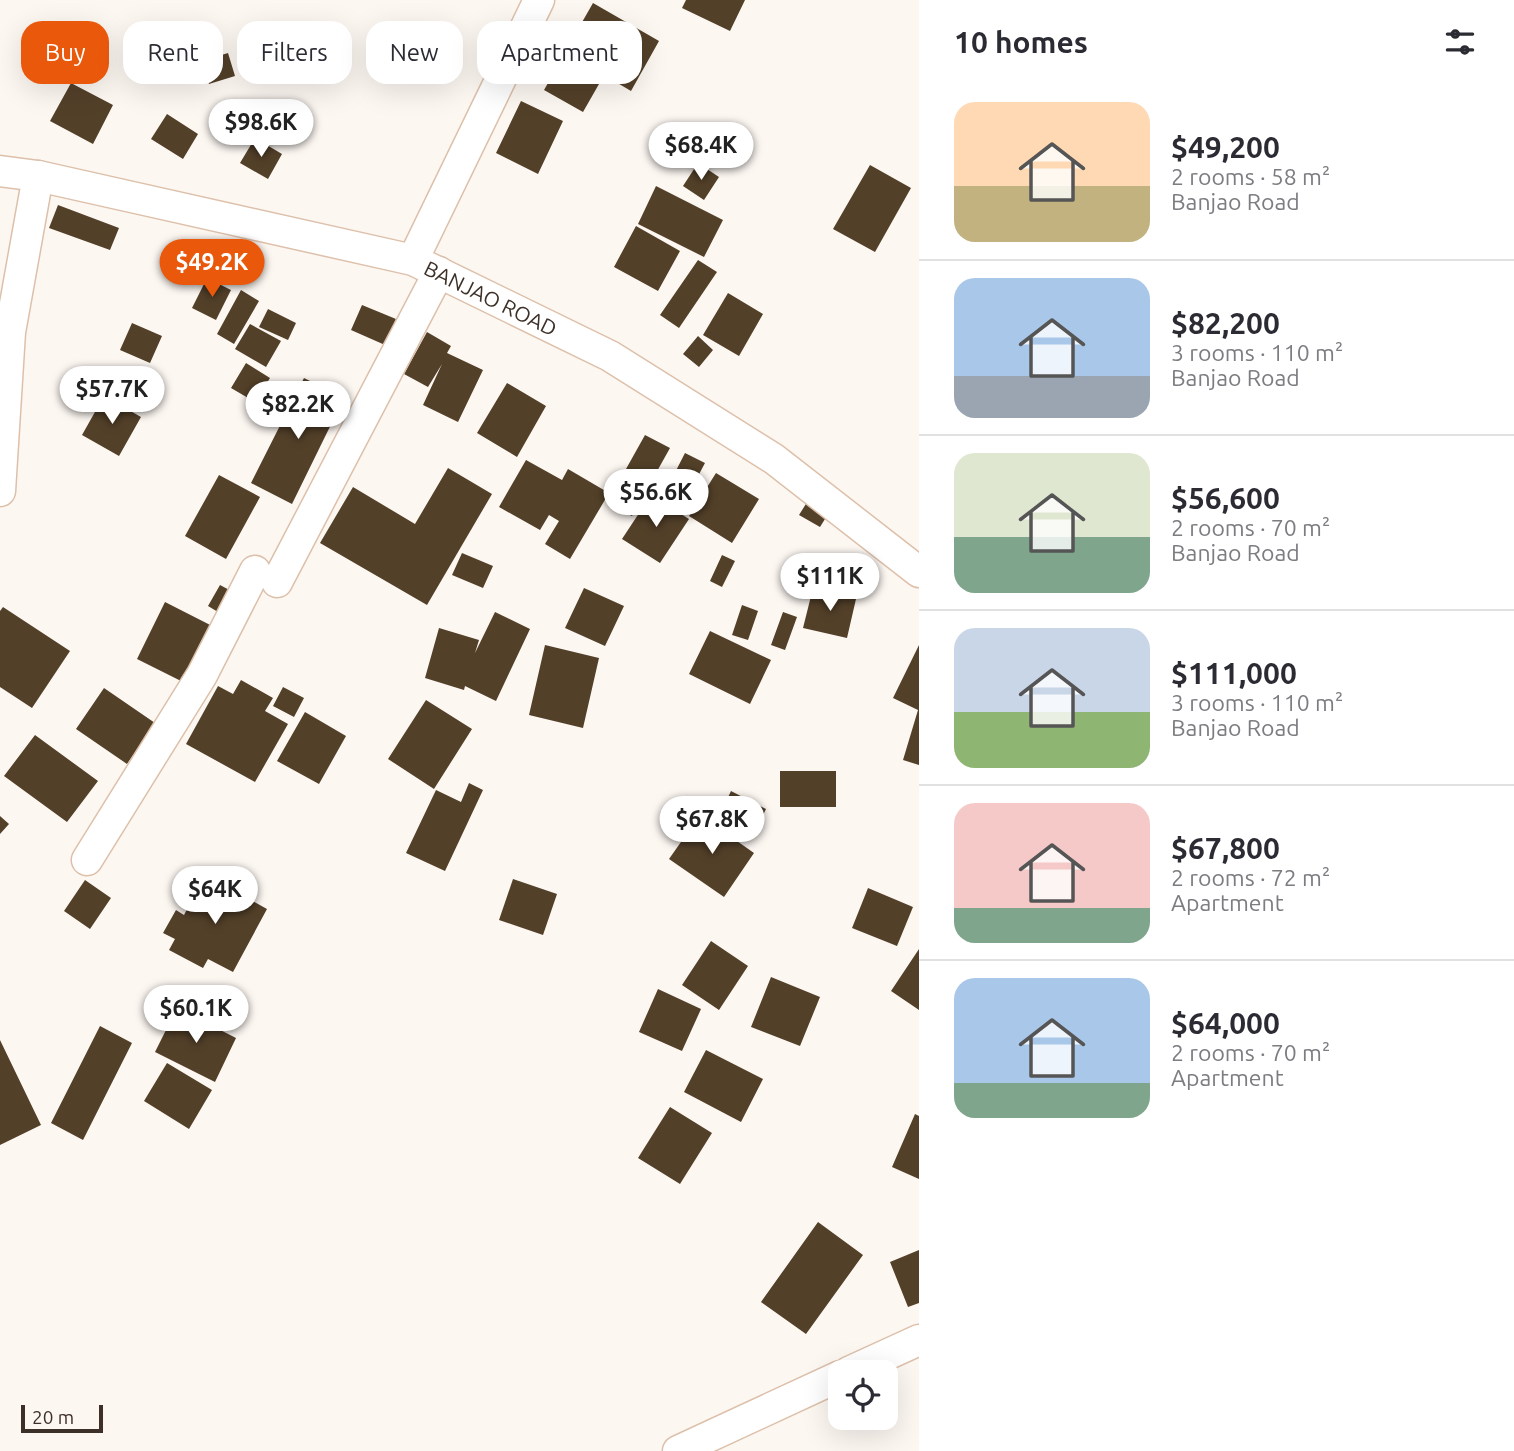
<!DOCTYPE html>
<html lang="en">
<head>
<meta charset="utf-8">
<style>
  :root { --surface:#fff; --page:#f2f2f3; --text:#2b2b33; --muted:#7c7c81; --line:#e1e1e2; --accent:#ea580c }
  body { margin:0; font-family:Ubuntu,sans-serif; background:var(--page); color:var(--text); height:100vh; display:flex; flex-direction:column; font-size:26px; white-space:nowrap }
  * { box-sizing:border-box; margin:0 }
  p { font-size:23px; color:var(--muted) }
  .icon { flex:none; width:38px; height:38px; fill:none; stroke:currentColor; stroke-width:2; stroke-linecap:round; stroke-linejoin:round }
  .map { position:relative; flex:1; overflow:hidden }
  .drawer { display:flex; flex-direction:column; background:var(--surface); width:595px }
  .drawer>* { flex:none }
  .banner { position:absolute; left:21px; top:21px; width:665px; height:63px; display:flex; gap:14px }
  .fabs { position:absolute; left:828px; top:1360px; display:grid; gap:14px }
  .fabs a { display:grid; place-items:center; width:70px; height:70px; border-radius:14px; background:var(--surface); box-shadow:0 7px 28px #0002; font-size:35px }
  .scale { position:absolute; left:21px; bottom:18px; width:82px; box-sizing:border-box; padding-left:7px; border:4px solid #3c3028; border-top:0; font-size:19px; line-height:24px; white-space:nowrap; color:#3c3028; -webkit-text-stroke:5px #fdf7f2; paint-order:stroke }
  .price { position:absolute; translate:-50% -60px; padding:0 16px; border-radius:24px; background:#fff; color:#222; font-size:23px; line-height:46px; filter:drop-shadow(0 2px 4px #0008) }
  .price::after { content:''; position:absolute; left:50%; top:42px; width:21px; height:16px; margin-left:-10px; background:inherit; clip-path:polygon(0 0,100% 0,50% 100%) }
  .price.selected { background:var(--accent); color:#fff }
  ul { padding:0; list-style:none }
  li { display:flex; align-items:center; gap:21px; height:175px; padding:0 35px }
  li+li { border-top:2px solid var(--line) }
  li span { display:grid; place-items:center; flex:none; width:196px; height:140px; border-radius:21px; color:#555 }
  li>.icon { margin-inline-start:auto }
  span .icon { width:84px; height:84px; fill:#fffc; stroke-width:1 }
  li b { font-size:30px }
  h2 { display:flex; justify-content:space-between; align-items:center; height:84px; padding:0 35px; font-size:30px }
  .pill { padding:0 24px; border-radius:21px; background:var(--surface); box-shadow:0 7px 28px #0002; font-size:24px; line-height:63px }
  .pill.selected { background:var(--accent); color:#fff }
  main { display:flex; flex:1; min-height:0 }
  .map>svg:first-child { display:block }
  .building { fill:#534029 }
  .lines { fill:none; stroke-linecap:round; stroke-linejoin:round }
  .street-casing { stroke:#ddc0aa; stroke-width:33 }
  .street { stroke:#fff; stroke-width:30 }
  .labels { text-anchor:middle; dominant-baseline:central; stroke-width:7; stroke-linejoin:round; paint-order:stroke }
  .street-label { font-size:21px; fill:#3c3028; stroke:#fdf7f2 }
</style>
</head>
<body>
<main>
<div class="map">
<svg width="919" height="1451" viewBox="0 0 919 1451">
  <rect width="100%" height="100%" fill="#fdf7f2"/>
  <!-- building -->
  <path class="building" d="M 686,0 L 745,0 L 730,31 L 682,8 Z
    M 593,3 L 659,41 L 631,91 L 599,72 L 608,58 L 573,38 Z
    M 228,53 L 235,76 L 209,84 L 202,61 Z
    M 564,55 L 603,77 L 583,112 L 544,90 Z
    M 71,83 L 113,105 L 93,144 L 50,121 Z
    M 521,101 L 563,121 L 538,174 L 496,153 Z
    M 167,114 L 198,134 L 183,159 L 151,139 Z
    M 255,138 L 282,154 L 268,179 L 240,163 Z
    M 698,163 L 719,177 L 704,200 L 683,186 Z
    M 870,165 L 911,188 L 875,252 L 833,229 Z
    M 656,186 L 723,220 L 704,257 L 638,224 Z
    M 58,205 L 119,228 L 110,250 L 49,228 Z
    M 636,226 L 680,251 L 658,291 L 614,267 Z
    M 698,260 L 717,272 L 679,328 L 660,315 Z
    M 207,278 L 231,290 L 216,320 L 192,308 Z
    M 241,290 L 259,301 L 234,344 L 217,334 Z
    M 728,293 L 763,314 L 739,356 L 703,335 Z
    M 362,305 L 396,319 L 385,345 L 351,330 Z
    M 268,309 L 296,323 L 288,340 L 259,327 Z
    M 132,323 L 162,336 L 150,363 L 120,350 Z
    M 250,324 L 281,341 L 266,367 L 235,349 Z
    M 427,332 L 451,346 L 447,353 L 483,370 L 458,422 L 423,405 L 442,364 L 428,387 L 404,374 Z
    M 698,336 L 713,350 L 699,367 L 683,354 Z
    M 246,363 L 270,378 L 255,402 L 231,388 Z
    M 304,378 L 344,398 L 292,504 L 251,483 Z
    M 507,383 L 546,406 L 517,457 L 477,433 Z
    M 104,396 L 141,417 L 119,456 L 82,435 Z
    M 645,435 L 670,448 L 632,516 L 607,503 Z
    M 685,453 L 705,463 L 680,510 L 661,500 Z
    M 526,460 L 562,480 L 568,469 L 609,493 L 570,559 L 545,544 L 559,521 L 549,515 L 540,530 L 499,507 Z
    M 448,468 L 492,494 L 427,605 L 320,543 L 353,487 L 415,524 Z
    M 716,473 L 759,499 L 732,543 L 689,516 Z
    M 219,475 L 260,497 L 226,559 L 185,536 Z
    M 651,495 L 689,519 L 660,563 L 622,539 Z
    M 809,499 L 830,511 L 820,527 L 799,515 Z
    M 462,553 L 493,566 L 483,588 L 452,575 Z
    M 722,555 L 735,561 L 722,587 L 710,581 Z
    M 220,585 L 235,593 L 223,615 L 208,606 Z
    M 584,588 L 624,606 L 605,646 L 565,628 Z
    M 813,588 L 856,599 L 847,638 L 803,628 Z
    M 165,602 L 220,630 L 191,686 L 137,659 Z
    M 742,605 L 758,611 L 748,640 L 732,635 Z
    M 3,607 L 70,651 L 32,708 L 0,687 L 0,611 Z
    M 495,612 L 530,629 L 496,701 L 465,686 L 464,690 L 425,678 L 439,628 L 479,640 L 475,653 Z
    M 783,612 L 797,617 L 785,650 L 771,645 Z
    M 710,631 L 771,660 L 750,704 L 689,674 Z
    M 545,645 L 599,658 L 583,728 L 529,715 Z
    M 919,645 L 919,765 L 903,760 L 918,710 L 893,698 Z
    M 241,680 L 273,698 L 265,711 L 288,724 L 255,782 L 186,744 L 218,686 L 233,694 Z
    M 283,687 L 304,698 L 294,717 L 273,706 Z
    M 104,688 L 155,723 L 127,764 L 76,729 Z
    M 426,700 L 472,729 L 434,789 L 388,759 Z
    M 305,712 L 346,736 L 319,784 L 277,761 Z
    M 35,735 L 98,781 L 67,822 L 4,776 Z
    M 780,771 L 836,771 L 836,807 L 780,807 Z
    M 469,783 L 483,790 L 445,871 L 406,853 L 436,790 L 461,802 Z
    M 731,791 L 766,809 L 756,829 L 721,812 Z
    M 700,815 L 754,853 L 724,897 L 669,859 Z
    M 0,816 L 9,824 L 0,834 Z
    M 205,875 L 267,909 L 233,972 L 208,959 L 203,968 L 169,950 L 175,939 L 163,933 L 176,910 L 184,915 Z
    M 513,879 L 557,894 L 543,935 L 499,920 Z
    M 85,880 L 111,898 L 90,929 L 64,911 Z
    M 868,888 L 913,907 L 897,946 L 852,928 Z
    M 711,941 L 748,966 L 719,1010 L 682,985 Z
    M 919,949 L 919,1010 L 891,991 Z
    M 771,977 L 820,997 L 800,1046 L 751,1027 Z
    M 658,989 L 701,1009 L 682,1051 L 639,1032 Z
    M 177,1008 L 236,1038 L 215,1082 L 155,1052 Z
    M 100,1026 L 132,1043 L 83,1140 L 51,1123 Z
    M 0,1040 L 41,1125 L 0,1145 Z
    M 706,1050 L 763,1079 L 741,1122 L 684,1092 Z
    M 167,1063 L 212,1090 L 189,1129 L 144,1101 Z
    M 670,1107 L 712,1133 L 680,1184 L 638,1158 Z
    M 915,1114 L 919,1116 L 919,1179 L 892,1167 Z
    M 818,1222 L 863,1255 L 806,1334 L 761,1302 Z
    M 919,1250 L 919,1303 L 908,1307 L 890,1262 Z"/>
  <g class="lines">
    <!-- street casing -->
    <g class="street-casing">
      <g id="street">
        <path id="s1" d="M 0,171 L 38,176 L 413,260 L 610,356 L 774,459 L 919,572"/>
        <path d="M 413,260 L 539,0"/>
        <path d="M 0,491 L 10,332 L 38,176"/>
        <path d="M 277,582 L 439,272"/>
        <path d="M 87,860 L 202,675 L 255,571"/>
        <path d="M 849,1372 L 919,1340"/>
        <path d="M 678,1451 L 840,1376"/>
      </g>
    </g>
    <!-- street -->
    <use href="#street" class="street"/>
  </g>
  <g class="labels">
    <!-- street labels -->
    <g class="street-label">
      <text stroke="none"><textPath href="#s1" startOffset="509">BANJAO ROAD</textPath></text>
    </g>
  </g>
</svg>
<div class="fabs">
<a><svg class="icon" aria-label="locate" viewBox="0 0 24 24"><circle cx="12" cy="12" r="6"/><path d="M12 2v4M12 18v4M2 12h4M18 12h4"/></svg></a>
</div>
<div class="scale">20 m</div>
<b class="price" style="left:261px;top:159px">$98.6K</b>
<b class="price" style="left:701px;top:182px">$68.4K</b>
<b class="price selected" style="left:212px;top:299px">$49.2K</b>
<b class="price" style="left:112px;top:426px">$57.7K</b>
<b class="price" style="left:298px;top:441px">$82.2K</b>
<b class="price" style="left:656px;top:529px">$56.6K</b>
<b class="price" style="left:830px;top:613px">$111K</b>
<b class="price" style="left:712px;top:856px">$67.8K</b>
<b class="price" style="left:215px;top:926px">$64K</b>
<b class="price" style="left:196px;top:1045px">$60.1K</b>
<div class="banner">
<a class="pill selected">Buy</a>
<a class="pill">Rent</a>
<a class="pill">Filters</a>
<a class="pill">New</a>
<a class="pill">Apartment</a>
</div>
</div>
<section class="drawer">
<h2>10 homes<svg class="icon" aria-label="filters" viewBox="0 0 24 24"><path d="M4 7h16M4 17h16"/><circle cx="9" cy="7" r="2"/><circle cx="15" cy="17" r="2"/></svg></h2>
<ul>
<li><span style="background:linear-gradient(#ffd9b3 60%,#c2b280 0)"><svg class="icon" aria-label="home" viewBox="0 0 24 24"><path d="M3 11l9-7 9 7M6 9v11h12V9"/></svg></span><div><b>$49,200</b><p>2 rooms · 58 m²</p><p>Banjao Road</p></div></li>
<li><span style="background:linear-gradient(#a9c7e8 70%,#9aa5b1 0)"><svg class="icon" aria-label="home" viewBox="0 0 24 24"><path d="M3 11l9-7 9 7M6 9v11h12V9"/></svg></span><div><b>$82,200</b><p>3 rooms · 110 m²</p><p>Banjao Road</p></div></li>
<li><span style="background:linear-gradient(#dfe7d0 60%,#7fa58c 0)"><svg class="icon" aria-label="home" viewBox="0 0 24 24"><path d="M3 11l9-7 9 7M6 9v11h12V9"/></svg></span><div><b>$56,600</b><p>2 rooms · 70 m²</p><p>Banjao Road</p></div></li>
<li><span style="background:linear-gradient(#c9d6e8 60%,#8fb573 0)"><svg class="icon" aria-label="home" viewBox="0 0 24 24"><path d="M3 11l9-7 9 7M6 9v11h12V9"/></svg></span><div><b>$111,000</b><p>3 rooms · 110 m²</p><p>Banjao Road</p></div></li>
<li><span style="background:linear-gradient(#f6c9c9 75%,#7fa58c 0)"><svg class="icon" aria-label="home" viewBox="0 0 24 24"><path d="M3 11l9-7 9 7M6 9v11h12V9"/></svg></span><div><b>$67,800</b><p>2 rooms · 72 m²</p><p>Apartment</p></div></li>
<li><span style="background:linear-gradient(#a9c7e8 75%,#7fa58c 0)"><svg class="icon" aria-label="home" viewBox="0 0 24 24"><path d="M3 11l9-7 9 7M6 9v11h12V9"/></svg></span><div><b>$64,000</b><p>2 rooms · 70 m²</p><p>Apartment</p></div></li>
</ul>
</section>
</main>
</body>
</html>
